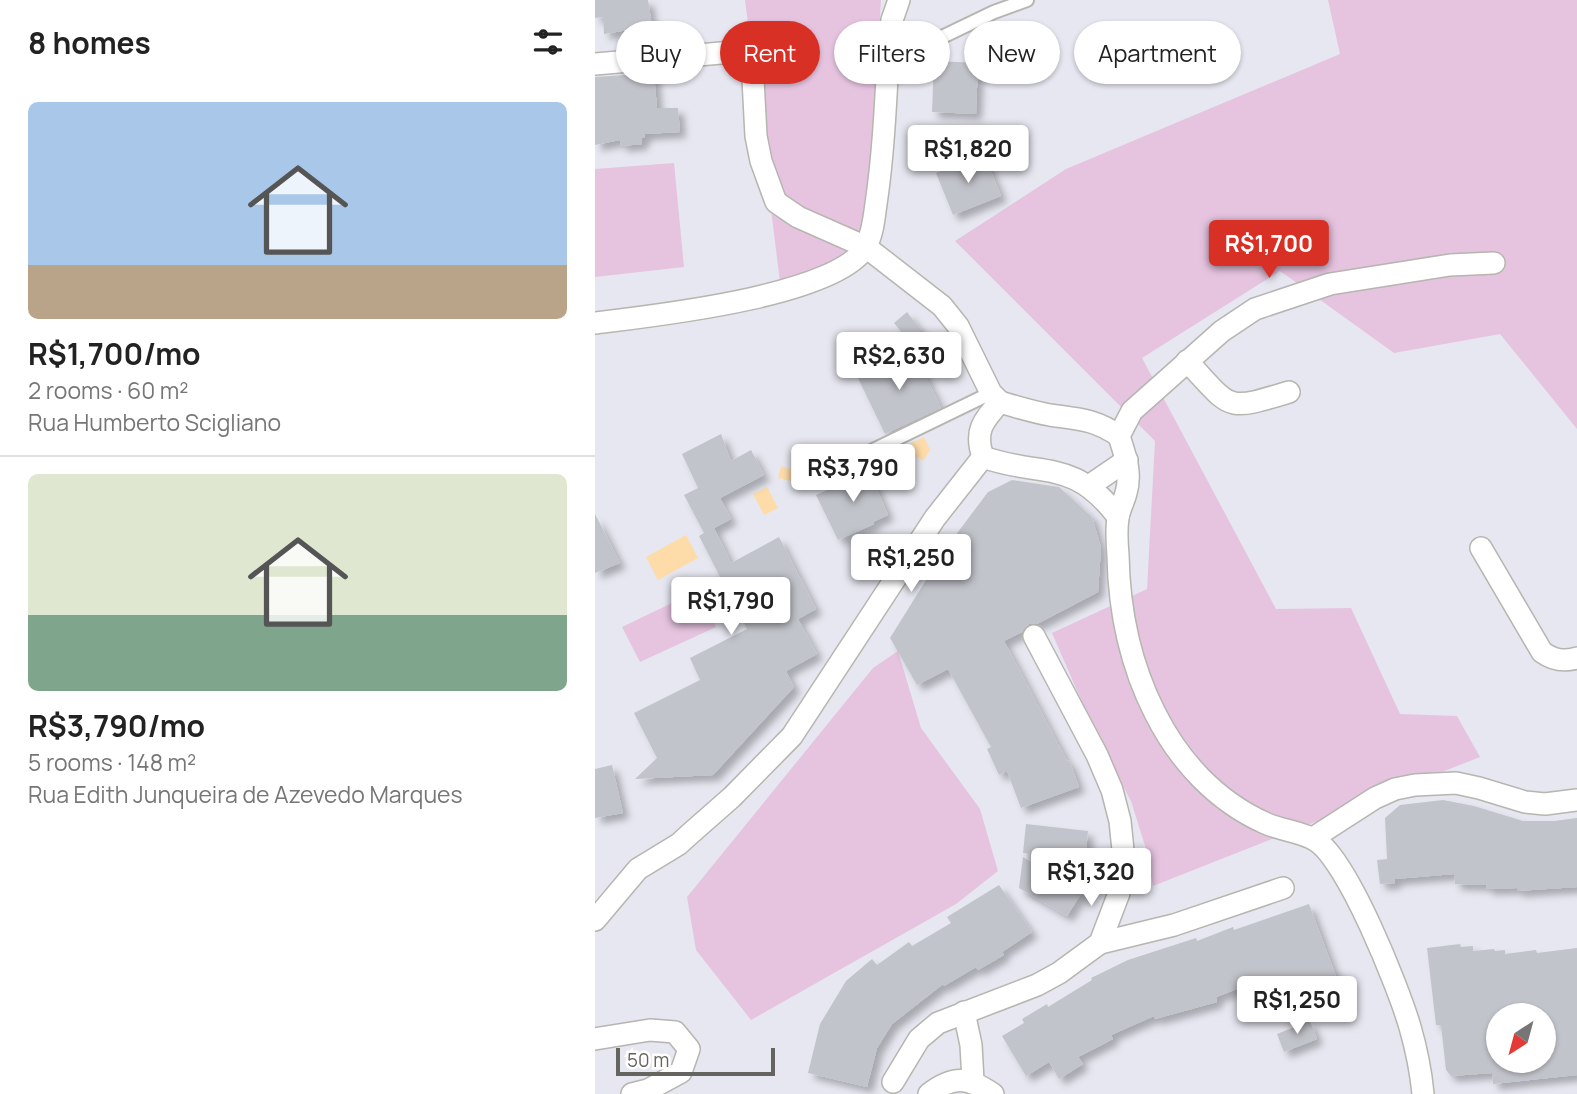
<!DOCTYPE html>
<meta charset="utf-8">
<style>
:root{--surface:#fff;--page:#f2f2f2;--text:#222;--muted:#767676;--line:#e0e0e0;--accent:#d93025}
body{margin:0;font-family:Manrope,sans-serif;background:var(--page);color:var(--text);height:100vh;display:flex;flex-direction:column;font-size:26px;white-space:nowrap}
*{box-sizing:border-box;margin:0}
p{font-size:23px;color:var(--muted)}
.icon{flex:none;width:38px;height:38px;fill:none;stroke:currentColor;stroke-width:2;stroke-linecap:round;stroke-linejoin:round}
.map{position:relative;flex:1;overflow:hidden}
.side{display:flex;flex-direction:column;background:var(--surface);width:595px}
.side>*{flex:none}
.guide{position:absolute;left:21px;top:21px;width:665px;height:63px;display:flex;gap:14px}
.needle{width:46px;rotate:216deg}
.tools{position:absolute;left:891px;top:1003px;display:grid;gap:14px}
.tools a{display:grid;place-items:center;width:70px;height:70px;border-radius:50%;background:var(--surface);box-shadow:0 2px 5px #0004;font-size:35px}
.scale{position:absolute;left:21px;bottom:18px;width:159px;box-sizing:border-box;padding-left:7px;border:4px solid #66645e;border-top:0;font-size:19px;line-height:24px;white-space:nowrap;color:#66645e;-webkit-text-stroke:5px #fff;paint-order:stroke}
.price{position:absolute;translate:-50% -60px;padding:0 16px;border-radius:7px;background:#fff;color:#222;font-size:23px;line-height:46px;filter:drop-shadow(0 2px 4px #0008)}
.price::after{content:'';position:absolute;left:50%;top:42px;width:21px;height:16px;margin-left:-10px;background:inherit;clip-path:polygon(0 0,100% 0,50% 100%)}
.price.current{background:var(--accent);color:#fff}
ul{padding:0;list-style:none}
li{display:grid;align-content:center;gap:14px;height:371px;padding:0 28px}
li+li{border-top:2px solid var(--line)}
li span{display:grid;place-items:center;height:217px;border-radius:10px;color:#555}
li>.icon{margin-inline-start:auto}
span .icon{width:126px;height:126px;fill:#fffc;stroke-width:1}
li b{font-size:30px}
h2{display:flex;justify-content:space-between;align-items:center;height:84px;padding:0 28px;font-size:30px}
.pill{padding:0 24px;border-radius:32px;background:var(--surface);box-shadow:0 2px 5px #0004;font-size:24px;line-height:63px}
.pill.current{background:var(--accent);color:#fff}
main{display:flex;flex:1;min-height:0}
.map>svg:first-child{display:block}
.green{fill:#e6c4e0}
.water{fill:#fddca9}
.building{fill:#c2c4cb;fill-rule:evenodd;filter:url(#shadow)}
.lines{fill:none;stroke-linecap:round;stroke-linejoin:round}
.lane-casing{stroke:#b6b5af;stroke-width:16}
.street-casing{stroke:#b6b5af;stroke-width:24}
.lane{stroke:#fff;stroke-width:12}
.street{stroke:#fff;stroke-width:21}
</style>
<main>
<section class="side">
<h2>8 homes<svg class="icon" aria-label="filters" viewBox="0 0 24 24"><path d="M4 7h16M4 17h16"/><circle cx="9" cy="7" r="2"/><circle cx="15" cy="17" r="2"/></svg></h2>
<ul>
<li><span style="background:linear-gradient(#a9c7e8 75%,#b9a48a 0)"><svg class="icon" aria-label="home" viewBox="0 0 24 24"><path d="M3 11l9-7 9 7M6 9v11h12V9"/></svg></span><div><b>R$1,700/mo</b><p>2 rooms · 60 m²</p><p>Rua Humberto Scigliano</p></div></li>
<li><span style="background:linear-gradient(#dfe7d0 65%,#7fa58c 0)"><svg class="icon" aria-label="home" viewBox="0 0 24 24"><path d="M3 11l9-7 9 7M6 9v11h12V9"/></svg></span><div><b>R$3,790/mo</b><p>5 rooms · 148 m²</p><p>Rua Edith Junqueira de Azevedo Marques</p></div></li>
</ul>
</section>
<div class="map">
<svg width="982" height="1094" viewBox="0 0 982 1094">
<defs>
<filter id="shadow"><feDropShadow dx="6" dy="6" stdDeviation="3.5" flood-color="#0004"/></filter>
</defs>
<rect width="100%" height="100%" fill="#e6e7f0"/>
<g class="green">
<polygon points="150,0 286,0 271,247 186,290"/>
<polygon points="733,0 982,0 982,429 905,334 799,353 685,271 547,358 681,609 756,608 805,714 862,716 885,757 558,886 551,849 536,801 503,739 457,633 552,589 560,441 360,241 471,169 745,54"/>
<polygon points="79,163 89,267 0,277 0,169"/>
<polygon points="104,590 121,627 45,662 27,627"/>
<polygon points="303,651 326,728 385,809 403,871 361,904 156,1020 101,950 92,897 278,668"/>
</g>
<g class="water">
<polygon points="329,437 335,450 328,461 323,457 311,463 304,449"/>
<polygon points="208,462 213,473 195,481 183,478 186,466 194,469"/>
<polygon points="172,487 183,508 169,515 158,494"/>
<polygon points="91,535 103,558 63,580 51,557"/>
</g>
<g class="building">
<polygon points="0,0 53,0 57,26 9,34 8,17 0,18"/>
<polygon points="339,61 383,63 381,114 337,112"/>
<polygon points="59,73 62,108 83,108 85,132 50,134 50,137 47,138 47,144 26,146 25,140 0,145 0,77"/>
<polygon points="389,155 406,196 358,215 341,173"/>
<polygon points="312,312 326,330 313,340 299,323"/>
<polygon points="318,350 346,408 290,434 262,376"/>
<polygon points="126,434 136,461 156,450 169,475 125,498 136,519 119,528 136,563 184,537 221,609 203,619 222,654 191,671 199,687 118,775 40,779 62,758 39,713 105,680 95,658 152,629 104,536 109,533 89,495 103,488 87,454"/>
<polygon points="273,468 293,515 278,522 279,524 243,540 221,495 239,487 237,484 255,476 256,478"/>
<polygon points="417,480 464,487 497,517 506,548 503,592 442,624 434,624 427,632 409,641 472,761 474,760 484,787 426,808 412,771 404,775 392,749 396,747 353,669 322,685 295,638 351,548 393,492"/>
<polygon points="0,514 25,563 0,573"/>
<polygon points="17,765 28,813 0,818 0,769"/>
<polygon points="848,800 879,806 928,821 959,821 982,818 982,887 922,891 922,888 892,889 891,885 860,884 859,874 800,879 800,883 785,884 782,860 792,859 790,818 805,805"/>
<polygon points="431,824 493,831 490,860 428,853"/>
<polygon points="428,857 487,892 472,916 424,888"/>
<polygon points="404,885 437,932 407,952 409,955 383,970 381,967 349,986 348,984 297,1024 282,1048 272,1087 213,1073 225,1024 251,981 277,959 282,965 314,942 317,946 356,923 352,917"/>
<polygon points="714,904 742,979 725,985 722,978 707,985 706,981 673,994 668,979 621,997 622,1002 560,1019 559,1016 516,1035 518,1039 483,1057 488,1064 464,1079 454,1062 431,1076 407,1036 429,1023 427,1019 452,1004 453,1007 497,980 496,978 533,960 601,938 602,941 638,927 639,930"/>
<path d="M865 944 866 947 878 946V951L899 949 900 951 910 950V954L941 950 942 953 982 948V1075L898 1084 897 1073 856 1076 851 1070 846 1025H841L832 948ZM903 1015H948V1060H903Z"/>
<polygon points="715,1021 722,1039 689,1052 682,1034"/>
</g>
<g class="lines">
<g class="lane-casing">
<g id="lane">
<polyline points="293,63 399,12 432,0"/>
<polyline points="268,455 396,393"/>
</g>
</g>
<g class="street-casing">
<g id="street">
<path d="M0 64 149 51 157 60 161 136 166 161 181 202 203 217 271 247 347 306 363 326 396 393 405 402C388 421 379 431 388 457L340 518 197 736 137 797 96 833 84 844 43 869 0 920"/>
<path d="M0 323C56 316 245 296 271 246 278 233 279 218 281 204 289 150 291 94 294 40L297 20 304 0"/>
<path d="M592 361C637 409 629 412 694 392"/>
<path d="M405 402C422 407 438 412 455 415 483 419 500 419 524 436"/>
<path d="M388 457C447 478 478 457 523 517"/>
<polyline points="494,486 532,460"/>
<path d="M886 548 947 652C958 660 968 662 982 658"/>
<polyline points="718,838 780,798 800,789 820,785 861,783 884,788 930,802 950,804 982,800"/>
<polyline points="505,943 579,925 688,888"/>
<polyline points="369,1012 376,1045 378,1081"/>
<polyline points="0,1039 55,1030 80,1032 94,1049 86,1072 53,1090 37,1094"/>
<polyline points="298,1082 324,1039 343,1023 442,985 464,973 505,943 524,893 529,860 525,821 517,790 502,755 439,636"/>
<path d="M334 1094C360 1074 373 1078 398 1094"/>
<path d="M828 1094C826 1072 821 1048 815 1027 804 989 752 858 720 840 707 832 685 830 670 823 621 801 584 761 560 713 535 664 524 610 523 555 522 543 521 530 523 518 524 510 529 501 531 493 537 473 530 455 524 436L537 411 627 331 660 309 735 284 855 265 899 263"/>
</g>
</g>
<use href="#lane" class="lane"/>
<use href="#street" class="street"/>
</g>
</svg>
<div class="tools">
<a><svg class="needle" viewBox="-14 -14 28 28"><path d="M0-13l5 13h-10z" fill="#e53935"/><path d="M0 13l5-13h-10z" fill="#767676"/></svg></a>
</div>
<div class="scale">50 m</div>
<b class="price" style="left:373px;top:185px">R$1,820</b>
<b class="price current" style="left:674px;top:280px">R$1,700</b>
<b class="price" style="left:304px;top:392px">R$2,630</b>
<b class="price" style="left:258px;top:504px">R$3,790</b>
<b class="price" style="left:316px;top:594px">R$1,250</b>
<b class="price" style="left:136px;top:637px">R$1,790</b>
<b class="price" style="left:496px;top:908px">R$1,320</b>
<b class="price" style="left:702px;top:1036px">R$1,250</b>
<div class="guide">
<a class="pill">Buy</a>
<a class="pill current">Rent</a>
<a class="pill">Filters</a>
<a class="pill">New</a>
<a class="pill">Apartment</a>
</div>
</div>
</main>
